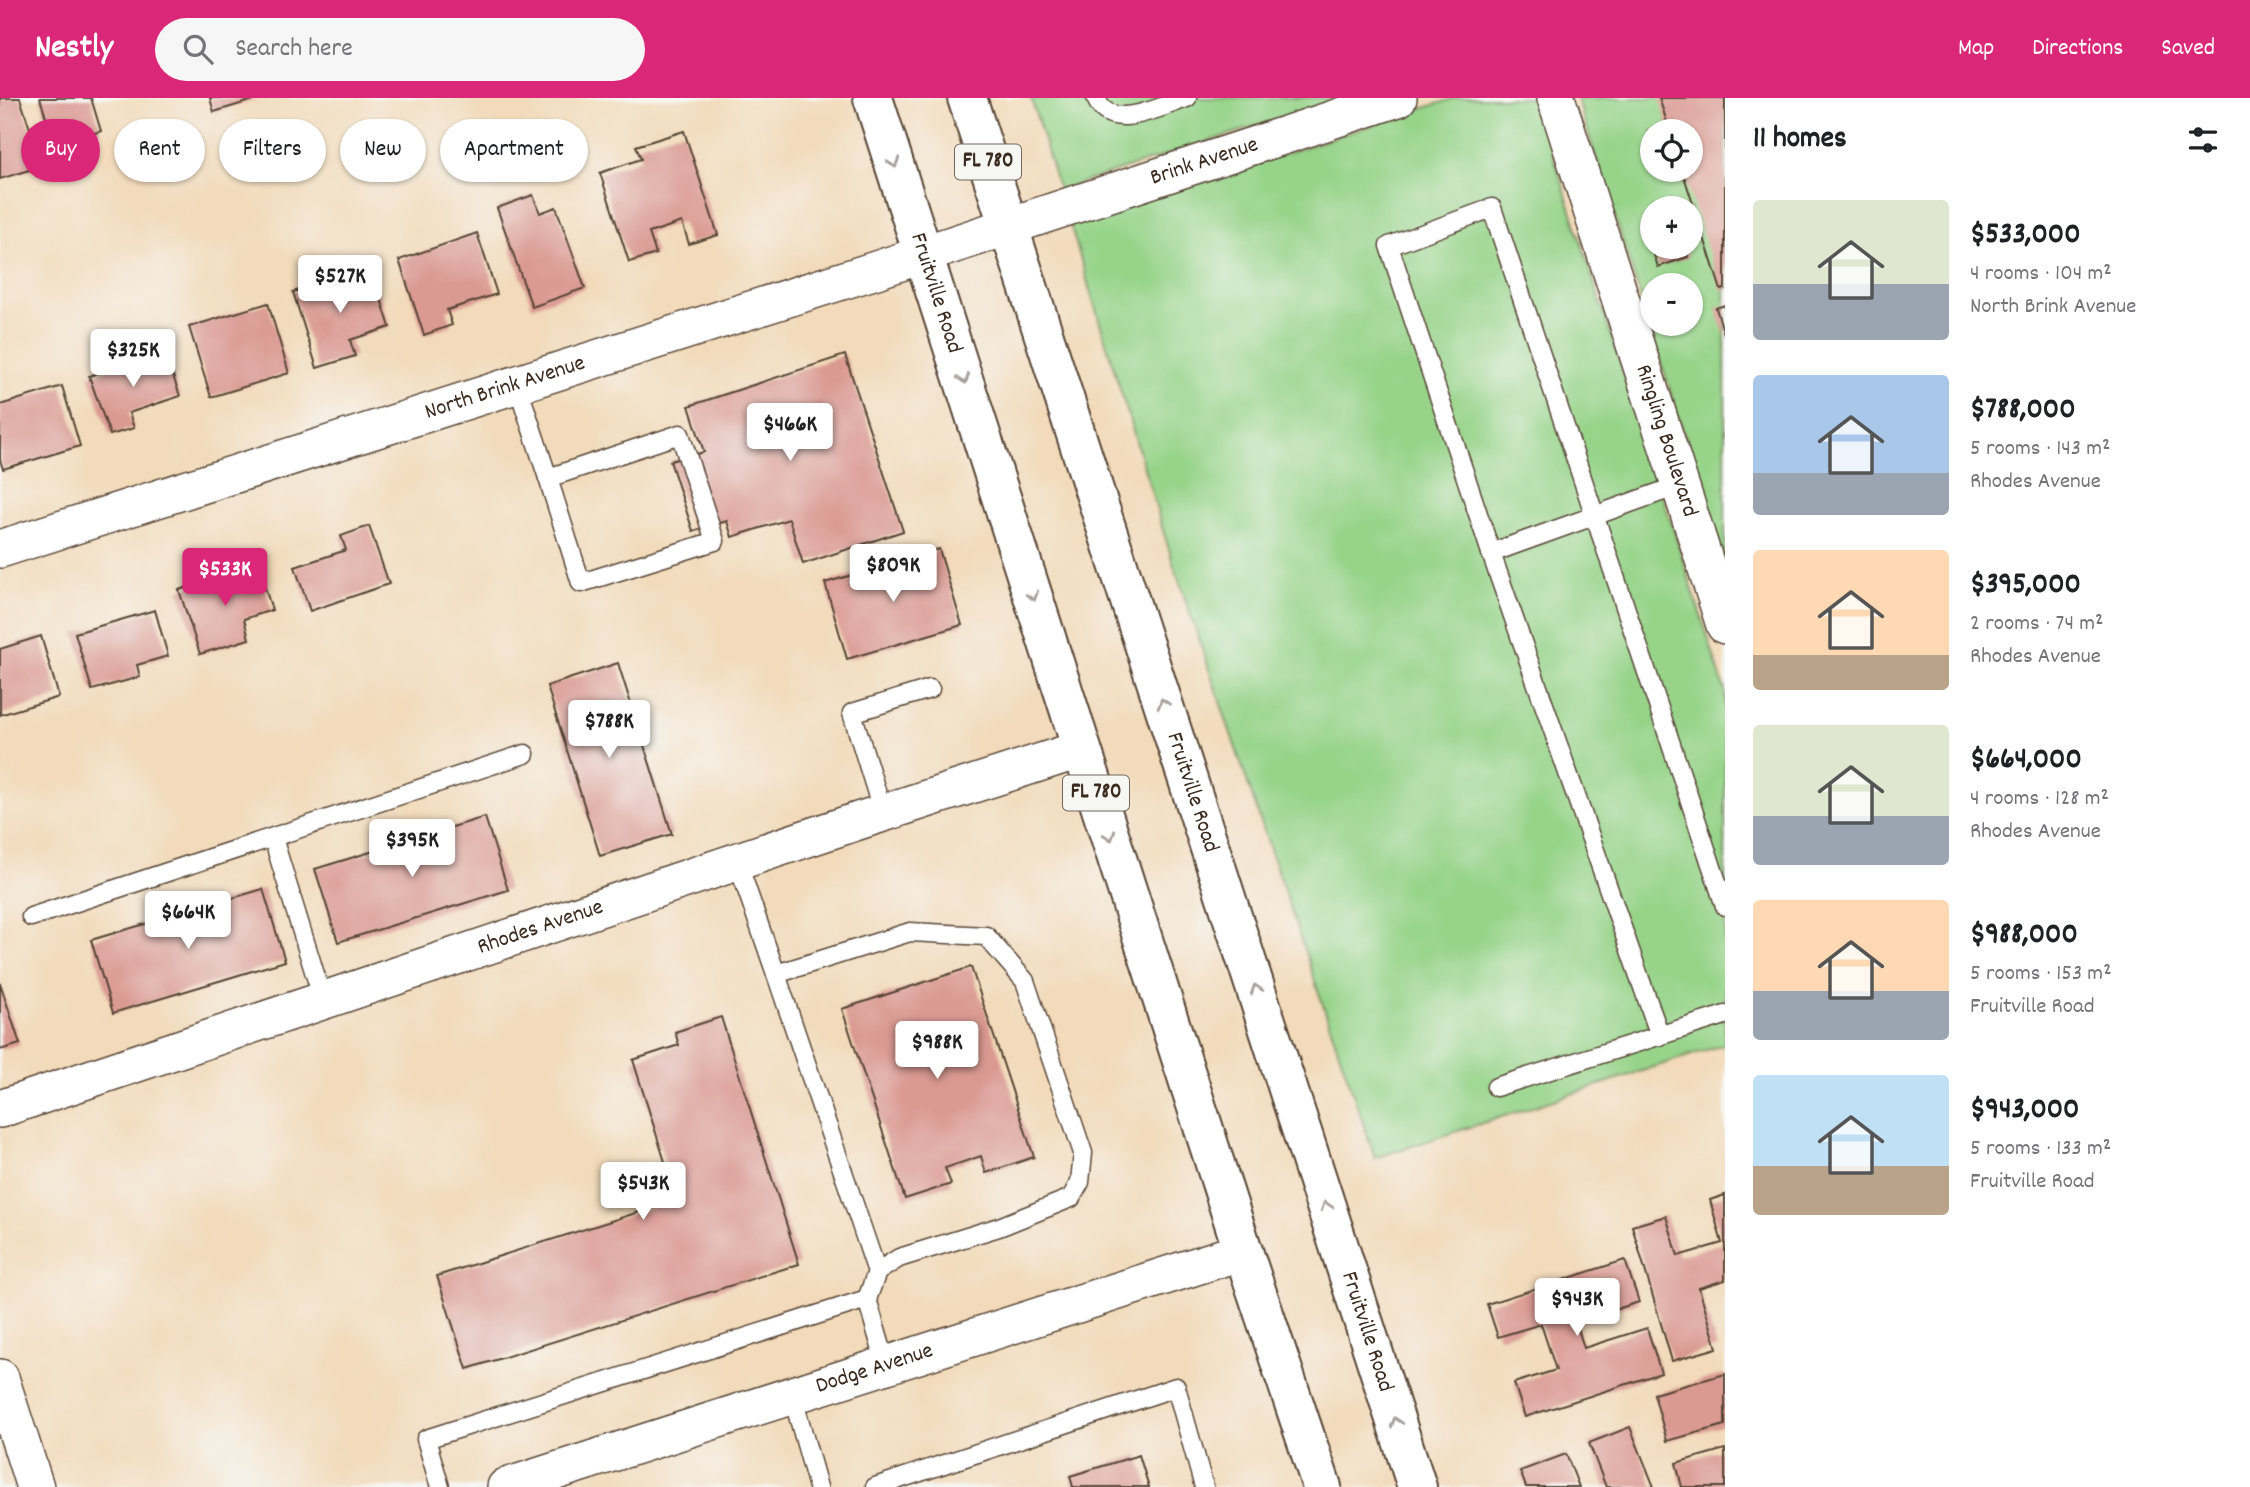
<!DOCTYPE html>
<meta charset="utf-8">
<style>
:root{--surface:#fff;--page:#f6f6f6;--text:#202124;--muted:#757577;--accent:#db2777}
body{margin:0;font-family:Dekko,sans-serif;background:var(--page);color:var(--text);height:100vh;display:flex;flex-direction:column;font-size:26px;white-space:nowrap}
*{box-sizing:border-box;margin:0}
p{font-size:23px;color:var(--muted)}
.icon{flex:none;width:38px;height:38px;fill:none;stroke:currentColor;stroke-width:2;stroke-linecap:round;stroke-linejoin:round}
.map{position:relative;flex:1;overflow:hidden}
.sheet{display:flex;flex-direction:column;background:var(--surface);width:525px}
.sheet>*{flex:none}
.hud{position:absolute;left:21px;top:21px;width:665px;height:63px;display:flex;gap:14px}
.tools{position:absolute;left:1640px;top:21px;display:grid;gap:14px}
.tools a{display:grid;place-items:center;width:63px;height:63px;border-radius:50%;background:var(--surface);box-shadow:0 2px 5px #0004;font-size:35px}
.price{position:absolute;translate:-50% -60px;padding:0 16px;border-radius:7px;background:#fff;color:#222;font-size:23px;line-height:46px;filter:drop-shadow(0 2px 4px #0008)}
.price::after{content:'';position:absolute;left:50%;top:42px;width:21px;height:16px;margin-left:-10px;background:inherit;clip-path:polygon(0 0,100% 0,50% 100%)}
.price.current{background:var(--accent);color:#fff}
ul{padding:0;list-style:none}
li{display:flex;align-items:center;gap:21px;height:175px;padding:0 28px}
li span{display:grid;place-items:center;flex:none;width:196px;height:140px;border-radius:7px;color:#555}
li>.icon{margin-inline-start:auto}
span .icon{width:84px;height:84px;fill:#fffc;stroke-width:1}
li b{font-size:30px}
h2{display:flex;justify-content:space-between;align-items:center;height:84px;padding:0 28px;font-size:30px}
.pill{padding:0 24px;border-radius:32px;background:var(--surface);box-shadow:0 2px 5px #0004;font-size:24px;line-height:63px}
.pill.current{background:var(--accent);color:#fff}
header{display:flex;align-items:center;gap:42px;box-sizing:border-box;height:98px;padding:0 35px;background:var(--accent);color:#fff}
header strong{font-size:33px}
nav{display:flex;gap:38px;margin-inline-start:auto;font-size:24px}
.search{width:490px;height:63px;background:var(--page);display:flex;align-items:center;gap:18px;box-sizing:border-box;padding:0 24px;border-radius:38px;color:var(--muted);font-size:26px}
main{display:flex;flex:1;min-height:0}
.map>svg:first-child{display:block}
.green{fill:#97d48a;stroke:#697f54;stroke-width:2;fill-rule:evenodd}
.building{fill:#da9a92}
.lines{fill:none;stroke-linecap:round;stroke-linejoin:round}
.service-casing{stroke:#564435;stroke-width:21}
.minor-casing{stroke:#564435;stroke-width:40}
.primary-casing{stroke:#564435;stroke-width:42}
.service{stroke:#fff;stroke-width:18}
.minor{stroke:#fff;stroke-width:37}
.primary{stroke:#fff;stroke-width:38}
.oneway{stroke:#a79f9a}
.labels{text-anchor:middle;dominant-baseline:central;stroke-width:7;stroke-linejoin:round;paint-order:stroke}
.shield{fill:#f6f6f2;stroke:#73675e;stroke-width:2}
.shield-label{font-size:21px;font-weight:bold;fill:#3b2a1e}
.street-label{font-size:23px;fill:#3b2a1e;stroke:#f6f6f2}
</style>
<header>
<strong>Nestly</strong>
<div class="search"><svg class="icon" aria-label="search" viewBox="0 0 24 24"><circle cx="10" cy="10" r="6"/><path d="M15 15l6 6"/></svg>Search here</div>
<nav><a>Map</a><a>Directions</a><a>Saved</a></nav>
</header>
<main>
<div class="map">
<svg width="1725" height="1389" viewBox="0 0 1725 1389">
<rect width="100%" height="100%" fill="#f6f6f2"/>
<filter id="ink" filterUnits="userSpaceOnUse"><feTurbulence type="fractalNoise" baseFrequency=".0143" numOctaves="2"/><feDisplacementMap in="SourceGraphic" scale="14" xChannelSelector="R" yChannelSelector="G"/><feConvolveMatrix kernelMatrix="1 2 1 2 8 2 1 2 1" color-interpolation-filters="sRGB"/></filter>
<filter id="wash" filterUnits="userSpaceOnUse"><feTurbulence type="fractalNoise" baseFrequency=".00686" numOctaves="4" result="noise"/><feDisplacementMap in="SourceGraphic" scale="28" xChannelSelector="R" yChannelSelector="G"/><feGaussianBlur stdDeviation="1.57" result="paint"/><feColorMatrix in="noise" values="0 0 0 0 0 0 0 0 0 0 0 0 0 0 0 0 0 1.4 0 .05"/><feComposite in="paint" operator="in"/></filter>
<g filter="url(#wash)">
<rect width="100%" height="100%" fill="#f2daba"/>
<g class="green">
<polygon points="1031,0 1342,0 1059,92"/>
<polygon points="1455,0 1535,0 1725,593 1725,946 1375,1060 1173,465 1070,126"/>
<path d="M1577 0H1725V464ZM1652 33H1690V72H1652ZM1652 110H1690V149H1652ZM1652 187H1690V226H1652Z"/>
</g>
<g id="blocks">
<g class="building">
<polygon points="0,0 20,0 42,68 0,81"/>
<polygon points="40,0 91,0 101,33 75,41 71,31 51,36"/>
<polygon points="210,0 257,0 257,1 214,14"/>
<polygon points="1659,0 1725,0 1725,191 1721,192 1682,72 1690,72 1690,33 1670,33"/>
<polygon points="684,33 718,137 689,146 682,124 649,135 656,156 629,164 600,75 641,61 636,48"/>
<polygon points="533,97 540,115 556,109 585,190 532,209 497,110"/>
<polygon points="1652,117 1652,149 1685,149 1688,159 1658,169 1642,120"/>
<polygon points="477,135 497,196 447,212 452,227 424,237 399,162"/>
<polygon points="371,170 390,229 350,242 355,258 317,270 293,194"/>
<polygon points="268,205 289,275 211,299 189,229"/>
<polygon points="1725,207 1725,236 1724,236 1716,210"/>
<polygon points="164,252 180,298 129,315 134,330 110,337 89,278"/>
<polygon points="845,257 903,433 803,466 789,421 732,439 727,423 693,433 670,363 704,354 689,308"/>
<polygon points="62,288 80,348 3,371 0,362 0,307"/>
<polygon points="369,428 389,486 310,513 295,469 346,452 341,438"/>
<polygon points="939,451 962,527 847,561 825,485"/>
<polygon points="258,467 272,512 244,521 249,541 200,556 179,492"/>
<polygon points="155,512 168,558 137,567 140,579 92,592 75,535"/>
<polygon points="41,538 59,599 0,617 0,551"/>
<polygon points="618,565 672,736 600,758 547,588"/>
<polygon points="485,719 508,792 338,844 315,771"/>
<polygon points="263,791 285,863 113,915 91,842"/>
<polygon points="971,869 1034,1059 986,1075 981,1058 945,1070 951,1086 905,1101 842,911"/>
<polygon points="0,885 20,946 0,952"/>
<polygon points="721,919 799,1166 467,1271 437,1178 677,1102 633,962 679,947 675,934"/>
<polygon points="1725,1097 1725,1182 1699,1190 1717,1250 1672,1263 1632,1128 1666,1118 1678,1158 1722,1145 1710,1102"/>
<polygon points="1625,1162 1639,1204 1576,1224 1584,1250 1647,1230 1661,1275 1525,1319 1514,1285 1556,1272 1541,1226 1498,1239 1487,1206"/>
<polygon points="1725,1276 1725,1327 1667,1343 1654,1296"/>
<polygon points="1630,1329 1654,1389 1606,1389 1589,1345"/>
<polygon points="1725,1351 1725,1389 1682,1389 1676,1365"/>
<polygon points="1566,1356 1579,1389 1526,1389 1520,1373"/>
<polygon points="1139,1357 1149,1389 1073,1389 1070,1378"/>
</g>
</g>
</g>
<g filter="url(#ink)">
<use href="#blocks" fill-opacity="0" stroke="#564435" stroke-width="2"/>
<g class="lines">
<g class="service-casing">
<g id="service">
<path d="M1096 0C1109 36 1161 8 1187 0"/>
<polyline points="517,286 548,380"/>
<polygon points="680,336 715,443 581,485 548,380"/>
<polyline points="1680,387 1491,455 1389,148 1492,110 1725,808"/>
<polyline points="1491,455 1660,938"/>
<polyline points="883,715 852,615 930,591"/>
<polyline points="273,740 323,902"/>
<polyline points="737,763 776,876"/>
<polyline points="31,819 525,656"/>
<polyline points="1496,989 1725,917"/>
<polyline points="867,1201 877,1174 899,1160 999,1129 1071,1100 1080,1084 1083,1055 1025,883 986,838 910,834 776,876 877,1174"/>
<polyline points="792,1296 818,1389"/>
<polyline points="440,1389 426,1341 867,1201 886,1266"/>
<polyline points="875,1389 1176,1289 1204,1389"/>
</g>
</g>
<g class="minor-casing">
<g id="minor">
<path id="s1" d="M1556 0 1725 527"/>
<path id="s2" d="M0 451 876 172 1398 0"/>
<path id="s3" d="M0 1011 858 723 1082 651"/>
<polyline points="0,1280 35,1389"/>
<path id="s4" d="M506 1389 1243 1153"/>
</g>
</g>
<g class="primary-casing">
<g id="primary">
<path id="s5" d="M873 0 1243 1153 1322 1389"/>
<path id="s6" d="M967 0 1417 1389"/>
</g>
</g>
<use href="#service" class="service"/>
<use href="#minor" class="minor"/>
<use href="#primary" class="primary"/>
</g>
<defs><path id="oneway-chevron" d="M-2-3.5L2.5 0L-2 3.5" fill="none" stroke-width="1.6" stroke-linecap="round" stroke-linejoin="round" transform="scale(1.75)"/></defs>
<g class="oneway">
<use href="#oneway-chevron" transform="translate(894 65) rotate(72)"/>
<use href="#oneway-chevron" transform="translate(964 281) rotate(72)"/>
<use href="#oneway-chevron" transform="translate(1033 498) rotate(72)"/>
<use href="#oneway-chevron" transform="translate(1163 605) rotate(-108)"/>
<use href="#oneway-chevron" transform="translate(1110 738) rotate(72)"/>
<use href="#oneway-chevron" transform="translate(1256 891) rotate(-108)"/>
<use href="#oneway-chevron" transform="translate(1326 1108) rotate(-108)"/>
<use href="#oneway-chevron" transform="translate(1396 1324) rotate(-108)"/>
</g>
</g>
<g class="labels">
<g class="shield">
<rect x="955" y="46.5" width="66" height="35" rx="5"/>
<rect x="1063" y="677.5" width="66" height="35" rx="5"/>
</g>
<g class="shield-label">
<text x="988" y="64">FL 780</text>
<text x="1096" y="695">FL 780</text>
</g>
<g class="street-label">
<text stroke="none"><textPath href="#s2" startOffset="1265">Brink Avenue</textPath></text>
<text stroke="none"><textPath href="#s5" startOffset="205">Fruitville Road</textPath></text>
<text stroke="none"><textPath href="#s2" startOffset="530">North Brink Avenue</textPath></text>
<text stroke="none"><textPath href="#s1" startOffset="360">Ringling Boulevard</textPath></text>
<text stroke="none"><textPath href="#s6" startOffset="730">Fruitville Road</textPath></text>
<text stroke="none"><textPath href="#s3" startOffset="570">Rhodes Avenue</textPath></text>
<text stroke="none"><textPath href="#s6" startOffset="1297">Fruitville Road</textPath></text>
<text stroke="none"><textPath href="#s4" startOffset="387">Dodge Avenue</textPath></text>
</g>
</g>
</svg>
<div class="tools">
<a><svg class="icon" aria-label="locate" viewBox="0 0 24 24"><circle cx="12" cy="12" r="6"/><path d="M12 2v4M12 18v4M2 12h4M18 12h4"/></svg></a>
<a>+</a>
<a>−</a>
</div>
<b class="price" style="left:340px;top:217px">$527K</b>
<b class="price" style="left:133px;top:291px">$325K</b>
<b class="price" style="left:790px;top:365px">$466K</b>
<b class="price" style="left:893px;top:506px">$809K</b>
<b class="price current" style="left:225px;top:510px">$533K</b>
<b class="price" style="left:609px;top:662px">$788K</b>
<b class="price" style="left:412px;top:781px">$395K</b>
<b class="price" style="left:188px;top:853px">$664K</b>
<b class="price" style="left:937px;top:983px">$988K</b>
<b class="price" style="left:643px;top:1124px">$543K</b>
<b class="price" style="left:1577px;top:1240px">$943K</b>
<div class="hud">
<a class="pill current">Buy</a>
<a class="pill">Rent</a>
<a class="pill">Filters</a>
<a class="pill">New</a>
<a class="pill">Apartment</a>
</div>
</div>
<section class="sheet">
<h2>11 homes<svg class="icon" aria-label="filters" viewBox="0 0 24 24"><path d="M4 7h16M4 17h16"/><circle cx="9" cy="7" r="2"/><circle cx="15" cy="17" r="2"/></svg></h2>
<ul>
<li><span style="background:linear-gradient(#dfe7d0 60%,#9aa5b1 0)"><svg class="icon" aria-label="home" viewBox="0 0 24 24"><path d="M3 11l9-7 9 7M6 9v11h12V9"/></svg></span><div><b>$533,000</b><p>4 rooms · 104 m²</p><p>North Brink Avenue</p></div></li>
<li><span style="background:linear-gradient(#a9c7e8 70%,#9aa5b1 0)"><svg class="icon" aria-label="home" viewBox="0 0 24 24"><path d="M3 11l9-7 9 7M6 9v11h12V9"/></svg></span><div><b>$788,000</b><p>5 rooms · 143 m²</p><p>Rhodes Avenue</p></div></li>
<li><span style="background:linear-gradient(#ffd9b3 75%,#b9a48a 0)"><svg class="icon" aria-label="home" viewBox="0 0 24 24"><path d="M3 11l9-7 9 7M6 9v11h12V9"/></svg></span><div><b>$395,000</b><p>2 rooms · 74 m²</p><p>Rhodes Avenue</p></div></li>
<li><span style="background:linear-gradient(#dfe7d0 65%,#9aa5b1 0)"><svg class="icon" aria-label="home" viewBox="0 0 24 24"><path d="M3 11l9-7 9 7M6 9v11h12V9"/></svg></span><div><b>$664,000</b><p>4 rooms · 128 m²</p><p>Rhodes Avenue</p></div></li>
<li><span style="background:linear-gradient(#ffd9b3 65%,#9aa5b1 0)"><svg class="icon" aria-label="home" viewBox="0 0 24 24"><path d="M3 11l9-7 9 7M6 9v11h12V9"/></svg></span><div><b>$988,000</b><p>5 rooms · 153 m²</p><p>Fruitville Road</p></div></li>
<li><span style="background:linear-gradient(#bfe0f5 65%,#b9a48a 0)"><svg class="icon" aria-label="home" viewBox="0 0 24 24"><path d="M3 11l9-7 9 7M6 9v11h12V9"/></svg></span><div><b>$943,000</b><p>5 rooms · 133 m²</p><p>Fruitville Road</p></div></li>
</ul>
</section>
</main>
